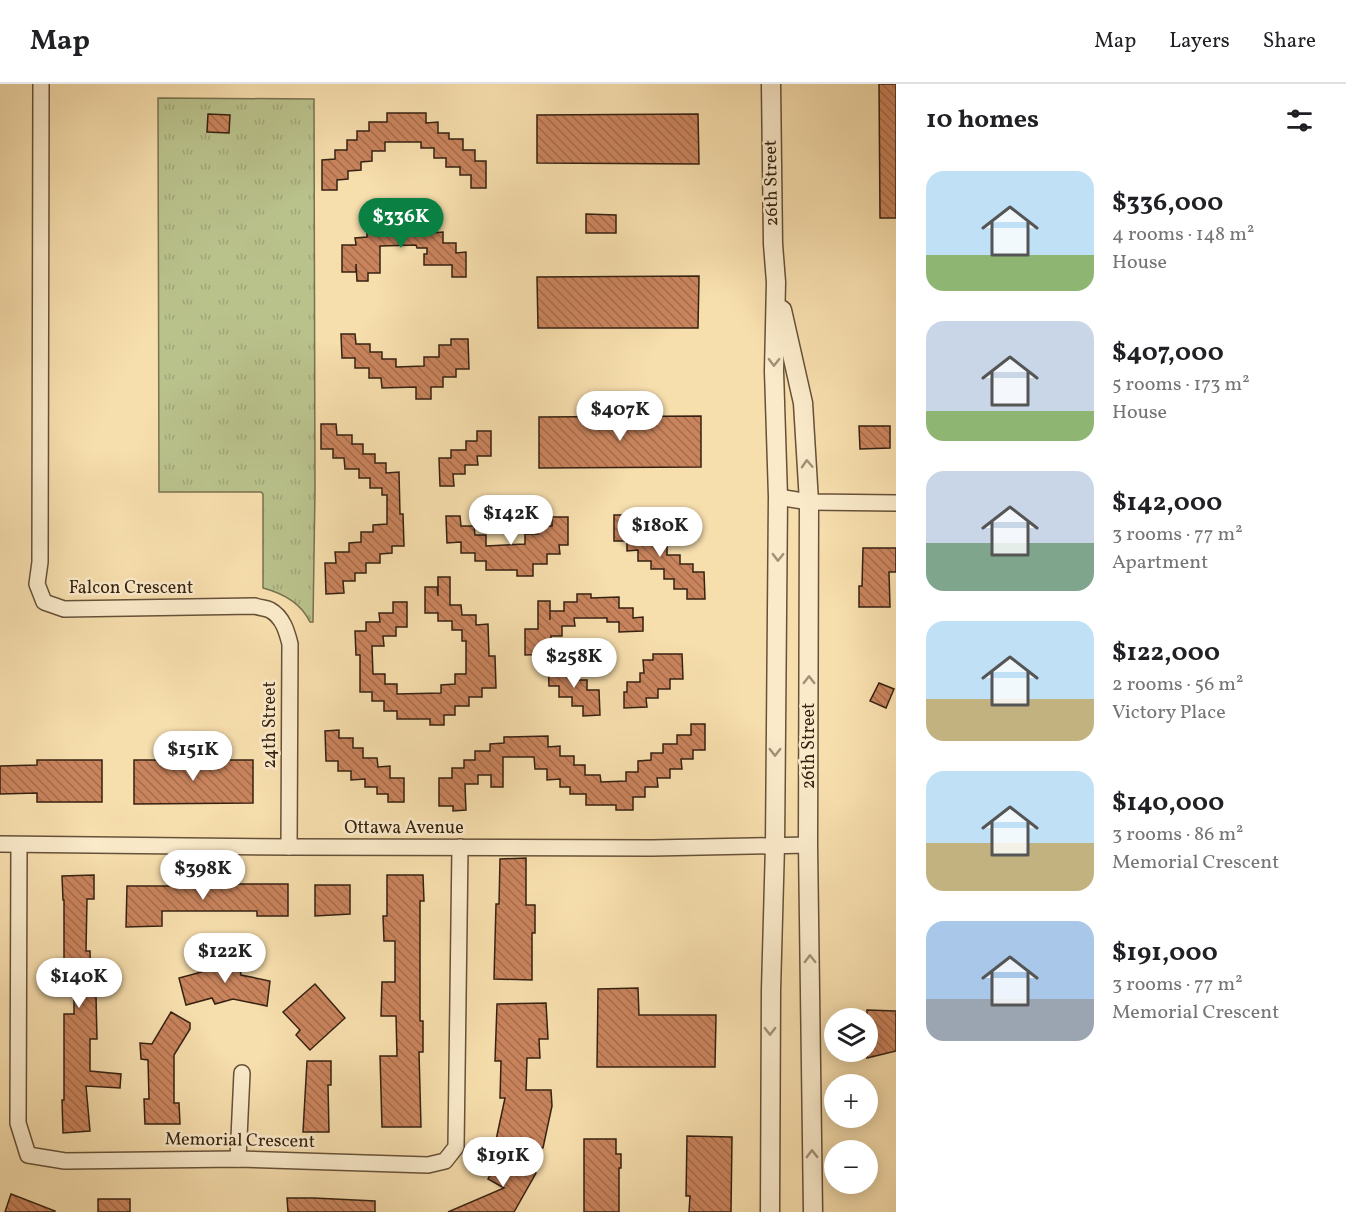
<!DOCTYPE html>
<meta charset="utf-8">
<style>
:root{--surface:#fff;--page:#f2f2f2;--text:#202124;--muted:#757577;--line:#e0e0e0;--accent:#0b8043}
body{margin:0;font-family:Vollkorn,serif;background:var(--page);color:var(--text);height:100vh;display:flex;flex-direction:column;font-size:22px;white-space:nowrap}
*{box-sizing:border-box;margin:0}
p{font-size:20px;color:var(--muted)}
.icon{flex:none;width:33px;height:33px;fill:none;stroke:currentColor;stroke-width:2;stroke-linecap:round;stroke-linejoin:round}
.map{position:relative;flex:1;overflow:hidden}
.panel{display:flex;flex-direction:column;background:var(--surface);width:450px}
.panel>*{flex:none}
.controls{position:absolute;left:824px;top:924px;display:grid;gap:12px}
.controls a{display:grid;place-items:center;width:54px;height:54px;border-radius:50%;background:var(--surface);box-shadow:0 3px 15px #0003;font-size:30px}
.price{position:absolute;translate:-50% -51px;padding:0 14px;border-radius:21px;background:#fff;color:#222;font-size:20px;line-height:39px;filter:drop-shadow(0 2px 3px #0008)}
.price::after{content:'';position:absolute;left:50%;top:36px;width:18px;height:14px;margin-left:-9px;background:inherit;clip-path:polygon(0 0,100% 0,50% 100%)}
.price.selected{background:var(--accent);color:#fff}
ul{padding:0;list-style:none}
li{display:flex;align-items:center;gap:18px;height:150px;padding:0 30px}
li span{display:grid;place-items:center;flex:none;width:168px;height:120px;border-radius:18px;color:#555}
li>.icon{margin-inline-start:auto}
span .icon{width:72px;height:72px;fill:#fffc;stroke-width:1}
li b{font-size:26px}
h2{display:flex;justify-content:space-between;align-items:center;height:72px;padding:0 30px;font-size:26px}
header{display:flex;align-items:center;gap:36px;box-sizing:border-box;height:84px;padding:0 30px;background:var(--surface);border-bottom:2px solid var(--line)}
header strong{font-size:28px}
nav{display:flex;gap:33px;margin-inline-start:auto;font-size:21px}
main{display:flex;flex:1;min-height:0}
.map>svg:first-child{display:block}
.park{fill:url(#park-tufts);stroke:#78724f;stroke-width:1.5}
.building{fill:url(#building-back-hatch);stroke:#362212;stroke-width:1.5}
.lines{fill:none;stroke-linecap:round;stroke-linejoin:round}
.minor-casing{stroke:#665139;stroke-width:18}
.tertiary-casing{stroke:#665139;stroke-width:21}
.minor{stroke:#faeaca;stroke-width:15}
.tertiary{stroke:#faeaca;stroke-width:18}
.oneway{stroke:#a29077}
.labels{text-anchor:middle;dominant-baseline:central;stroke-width:5;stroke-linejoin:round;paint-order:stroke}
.street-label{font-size:18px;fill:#362212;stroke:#faeaca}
</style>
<header>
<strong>Map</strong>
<nav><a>Map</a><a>Layers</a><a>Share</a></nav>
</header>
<main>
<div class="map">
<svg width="896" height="1128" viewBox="0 0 896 1128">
<defs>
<pattern id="park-tufts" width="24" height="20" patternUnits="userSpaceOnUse" patternTransform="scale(1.5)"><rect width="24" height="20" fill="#bac28c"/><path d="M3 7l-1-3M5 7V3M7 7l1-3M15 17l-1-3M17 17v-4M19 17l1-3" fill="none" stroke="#a0a678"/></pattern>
<pattern id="building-back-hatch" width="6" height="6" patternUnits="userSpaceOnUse" patternTransform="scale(1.5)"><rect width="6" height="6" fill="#ca845d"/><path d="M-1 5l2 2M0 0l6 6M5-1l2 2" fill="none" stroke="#a56c4b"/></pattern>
</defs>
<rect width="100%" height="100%" fill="#f7dead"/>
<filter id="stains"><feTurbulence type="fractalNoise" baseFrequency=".00333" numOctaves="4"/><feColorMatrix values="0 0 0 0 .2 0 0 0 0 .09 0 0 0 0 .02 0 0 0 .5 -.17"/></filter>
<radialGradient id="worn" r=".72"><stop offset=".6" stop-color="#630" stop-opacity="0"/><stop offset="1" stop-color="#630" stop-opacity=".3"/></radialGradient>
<path class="park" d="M158 14 314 15 315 406 313 538H310C301 519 282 509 263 504V410L261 408H159Z"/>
<g class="building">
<polygon points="879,0 896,0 896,134 880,134"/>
<polygon points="387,29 426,29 426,39 438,38 438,49 449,49 449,55 463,55 463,66 475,66 475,77 486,77 486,104 471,104 471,91 460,91 460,83 446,83 446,74 434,74 434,64 421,64 421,58 385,58 385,67 372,67 372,77 361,78 361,86 348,87 348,95 337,96 337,106 322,106 322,76 335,75 335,66 347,66 347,56 357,56 357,47 369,47 369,38 387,38"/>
<polygon points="208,30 230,31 229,49 207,48"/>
<polygon points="698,30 699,80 537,79 537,31"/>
<polygon points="586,130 616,131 616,149 586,149"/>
<polygon points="381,139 431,139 431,149 443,148 443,159 456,159 456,169 466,168 466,193 452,193 452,181 424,181 424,170 427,170 427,164 417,164 416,161 380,162 380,189 368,189 368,197 357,197 356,180 356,188 342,188 342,161 356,161 355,154 367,153 367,146 381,146"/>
<polygon points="699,192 698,244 538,244 537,193"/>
<polygon points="341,250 355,250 356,260 370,260 370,268 382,268 382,275 396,275 396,283 424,282 424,273 439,273 439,261 451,261 451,255 468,255 469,285 456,285 456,293 443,293 443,303 431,303 431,315 416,315 416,303 382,304 381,294 369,294 369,284 355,284 355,274 342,274"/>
<polygon points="701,332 701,383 539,384 539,333"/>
<polygon points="321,340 336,340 337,351 352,351 352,360 363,360 363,370 375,370 375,379 386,379 386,389 399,388 400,430 403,430 404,462 392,462 392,469 380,470 380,479 366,479 366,489 355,489 355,497 343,497 344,509 326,510 325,479 336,479 335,468 349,468 349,459 361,458 361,448 373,448 373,441 387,440 387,411 382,411 382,404 370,404 370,394 359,394 359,385 345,385 344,374 333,374 333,365 321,365"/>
<polygon points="859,342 890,342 890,364 860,365"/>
<polygon points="477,347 491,347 491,372 477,372 478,381 465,381 465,390 453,390 454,402 440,402 439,374 451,374 451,366 466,366 466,357 477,357"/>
<polygon points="614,431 630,431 630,442 643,442 643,451 656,451 656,461 667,461 667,471 680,471 680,480 693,480 693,488 704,488 705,515 687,515 687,505 674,505 674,495 664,495 664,485 651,485 651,477 638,477 638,466 627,467 627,457 614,457"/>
<polygon points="446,432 460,432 461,442 474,442 475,451 486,451 486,462 525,460 525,450 538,450 538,442 552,442 552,433 568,433 568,461 559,461 560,470 547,470 547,480 533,480 533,492 517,492 517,486 486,486 486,477 475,477 475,469 461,469 461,458 447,459"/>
<polygon points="863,464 896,464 896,488 889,488 890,523 859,523 859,502 862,502"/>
<polygon points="438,493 450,493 450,521 461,521 462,531 476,531 476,541 488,540 489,572 495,572 496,604 482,604 482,613 469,613 469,622 455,622 455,631 444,631 444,641 430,641 430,635 397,635 397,627 384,627 384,617 372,617 372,608 360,608 360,571 356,571 355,547 366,547 366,538 380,538 379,529 393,529 393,518 407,518 407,543 396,543 396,552 383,552 384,562 372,562 373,590 385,590 385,600 397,600 397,610 441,609 441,601 455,600 455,590 466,590 466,557 462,557 462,546 452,546 452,537 438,537 438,529 425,529 425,503 437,503 438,512"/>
<polygon points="577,510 591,510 591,514 619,513 619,524 633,524 633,534 643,533 643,547 619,548 619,538 607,538 607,534 574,534 575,542 562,542 562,552 551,552 551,570 525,571 525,545 538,545 538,517 550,517 550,536 550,527 564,527 564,518 577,518"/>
<polygon points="653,570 682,570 683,595 670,595 670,605 658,605 658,614 646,614 647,623 624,624 624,608 627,608 627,598 640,598 640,589 644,589 643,576 653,576"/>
<polygon points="548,578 564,578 564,588 575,587 575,596 587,596 587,606 599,606 600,631 583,632 583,622 572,622 572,613 559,613 559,602 549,602"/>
<polygon points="879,599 894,605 886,624 870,617"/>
<polygon points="691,640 705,640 705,666 693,666 693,675 681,675 682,685 670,685 670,694 657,694 658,703 645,703 645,713 633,713 633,726 616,726 616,721 586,721 586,710 570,710 570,703 560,703 560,695 547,696 547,685 535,685 534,673 503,673 503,703 491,703 491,691 478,691 478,700 465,700 466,726 453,727 453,722 439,722 439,694 452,694 452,684 464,684 464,676 475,676 475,667 490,667 490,660 504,659 504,653 548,652 548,663 560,662 560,672 574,672 574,681 585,681 585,691 600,691 601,698 626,697 626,688 638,688 638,677 651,676 651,669 663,669 663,660 677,660 677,651 691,651"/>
<polygon points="339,646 339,654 353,654 353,664 363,664 363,674 377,674 378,683 390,682 390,694 404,694 404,718 388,718 388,710 377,710 377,703 365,703 365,695 351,696 351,687 338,687 338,677 326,677 325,647"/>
<polygon points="37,676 102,676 102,718 37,718 37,709 0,710 0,682 37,681"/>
<polygon points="134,676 253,676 253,719 134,720"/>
<polygon points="526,774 526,821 535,821 535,849 532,849 532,896 494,895 496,820 499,820 500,775"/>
<polygon points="94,791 94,815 87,815 86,867 90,867 91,912 96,912 97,955 90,955 90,987 121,990 120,1004 86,1002 90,1047 63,1049 62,1016 64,1016 64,930 74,930 74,903 64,903 64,816 63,816 62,792"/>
<polygon points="387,791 423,791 424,817 420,817 420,937 423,937 423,968 419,968 421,1043 382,1043 380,972 397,972 396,932 381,932 382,898 395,898 395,857 384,857 383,832 387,832"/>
<polygon points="171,800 288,800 288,832 257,832 257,827 162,827 162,842 126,843 127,802 171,802"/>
<polygon points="315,801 350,801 350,830 315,832"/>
<polygon points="237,865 241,891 270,897 267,922 233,915 215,920 212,914 186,921 179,894 224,882 222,869"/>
<polygon points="315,900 345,934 310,966 296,951 300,946 283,928"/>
<polygon points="638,904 639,931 716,931 715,983 597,983 598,905"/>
<polygon points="546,919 548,955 539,955 540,974 527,974 526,1006 551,1006 552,1022 543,1064 496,1056 505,1014 500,1014 501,977 495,977 497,920"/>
<polygon points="867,926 896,927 896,967 867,974"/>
<polygon points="171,928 190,939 190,945 174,971 174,1019 179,1019 180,1040 145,1040 144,1015 149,1015 148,976 141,975 140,959 152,960"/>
<polygon points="307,977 331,977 331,1001 328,1001 329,1048 303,1048"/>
<polygon points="687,1052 732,1053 731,1128 689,1128 690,1112 686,1112"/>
<polygon points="584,1055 616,1055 616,1070 621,1070 621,1084 619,1084 619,1128 584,1128"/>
<polygon points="496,1069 536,1089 514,1128 448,1128 504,1104 488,1095 494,1084 489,1081"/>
<polygon points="11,1110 55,1127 54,1128 5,1128"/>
<polygon points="287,1114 314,1114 375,1117 375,1128 288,1128"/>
<rect x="98" y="1115" width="32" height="13"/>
</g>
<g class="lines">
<g class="minor-casing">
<g id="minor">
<path d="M41 0 40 478 37 500 44 518 64 525 255 522C260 524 266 524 270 526 283 533 287 548 290 560L289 763"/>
<polyline points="778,413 809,418 896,419"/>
<polyline points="0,760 289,763 652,764 808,761"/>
<polyline points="19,761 18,1039 28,1071 65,1077 238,1075 428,1081 445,1077 456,1063 460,763"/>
<polyline points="238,1075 242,989"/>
</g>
</g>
<g class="tertiary-casing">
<g id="tertiary">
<polyline points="782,226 803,319 809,418 808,761 813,1128"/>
<polyline points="770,1128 771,906 775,761 778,413 774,287 776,198 773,160 771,0"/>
</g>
</g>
<use href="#minor" class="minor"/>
<use href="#tertiary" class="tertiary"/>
</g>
<defs><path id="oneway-chevron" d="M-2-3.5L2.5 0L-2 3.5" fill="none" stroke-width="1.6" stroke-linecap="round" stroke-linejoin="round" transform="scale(1.5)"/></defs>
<g class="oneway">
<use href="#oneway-chevron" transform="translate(774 278) rotate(91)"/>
<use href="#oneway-chevron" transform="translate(807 380) rotate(-93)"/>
<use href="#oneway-chevron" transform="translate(778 473) rotate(91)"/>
<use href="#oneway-chevron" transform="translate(809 596) rotate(-90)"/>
<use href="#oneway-chevron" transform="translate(775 668) rotate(90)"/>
<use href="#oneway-chevron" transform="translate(810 875) rotate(-91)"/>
<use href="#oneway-chevron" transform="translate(770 947) rotate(90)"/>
<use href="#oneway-chevron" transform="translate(812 1070) rotate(-91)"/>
</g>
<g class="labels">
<g class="street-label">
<text transform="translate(772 99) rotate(-91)">26th Street</text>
<text x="131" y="504">Falcon Crescent</text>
<text transform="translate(270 641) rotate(-90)">24th Street</text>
<text transform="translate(809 662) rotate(-90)">26th Street</text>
<text x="404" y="744">Ottawa Avenue</text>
<text transform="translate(240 1057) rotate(1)">Memorial Crescent</text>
</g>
</g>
<rect width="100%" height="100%" filter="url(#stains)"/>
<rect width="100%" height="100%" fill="url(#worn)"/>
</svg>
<div class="controls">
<a><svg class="icon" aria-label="layers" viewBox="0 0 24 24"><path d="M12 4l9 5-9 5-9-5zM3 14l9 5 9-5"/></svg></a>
<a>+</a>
<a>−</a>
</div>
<b class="price selected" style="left:401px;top:165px">$336K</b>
<b class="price" style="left:620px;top:358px">$407K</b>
<b class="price" style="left:511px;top:462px">$142K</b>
<b class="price" style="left:660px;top:474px">$180K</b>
<b class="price" style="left:574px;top:605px">$258K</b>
<b class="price" style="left:193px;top:698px">$151K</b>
<b class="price" style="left:203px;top:817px">$398K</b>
<b class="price" style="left:225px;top:900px">$122K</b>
<b class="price" style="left:79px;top:925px">$140K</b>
<b class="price" style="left:503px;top:1104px">$191K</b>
</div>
<section class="panel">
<h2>10 homes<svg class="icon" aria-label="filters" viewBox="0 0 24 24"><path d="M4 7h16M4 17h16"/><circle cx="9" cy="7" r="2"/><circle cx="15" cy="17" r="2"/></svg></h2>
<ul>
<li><span style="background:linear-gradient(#bfe0f5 70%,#8fb573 0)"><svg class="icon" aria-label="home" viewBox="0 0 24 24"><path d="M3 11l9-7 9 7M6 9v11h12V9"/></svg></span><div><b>$336,000</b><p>4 rooms · 148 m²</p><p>House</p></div></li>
<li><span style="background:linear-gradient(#c9d6e8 75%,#8fb573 0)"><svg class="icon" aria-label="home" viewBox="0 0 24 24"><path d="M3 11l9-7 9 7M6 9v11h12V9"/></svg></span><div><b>$407,000</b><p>5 rooms · 173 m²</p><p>House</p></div></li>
<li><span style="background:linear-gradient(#c9d6e8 60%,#7fa58c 0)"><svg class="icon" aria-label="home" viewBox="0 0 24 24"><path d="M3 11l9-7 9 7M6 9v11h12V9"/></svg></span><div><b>$142,000</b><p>3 rooms · 77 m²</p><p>Apartment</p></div></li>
<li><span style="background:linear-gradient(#bfe0f5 65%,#c2b280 0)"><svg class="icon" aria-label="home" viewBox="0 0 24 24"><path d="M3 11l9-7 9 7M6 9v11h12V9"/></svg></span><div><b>$122,000</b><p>2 rooms · 56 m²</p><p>Victory Place</p></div></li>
<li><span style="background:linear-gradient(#bfe0f5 60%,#c2b280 0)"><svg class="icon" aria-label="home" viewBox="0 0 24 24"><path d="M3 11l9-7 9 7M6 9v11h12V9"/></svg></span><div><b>$140,000</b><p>3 rooms · 86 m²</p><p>Memorial Crescent</p></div></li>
<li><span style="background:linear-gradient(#a9c7e8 65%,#9aa5b1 0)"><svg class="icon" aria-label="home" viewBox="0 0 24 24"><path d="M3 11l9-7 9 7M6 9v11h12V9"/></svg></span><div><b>$191,000</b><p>3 rooms · 77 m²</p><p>Memorial Crescent</p></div></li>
</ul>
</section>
</main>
